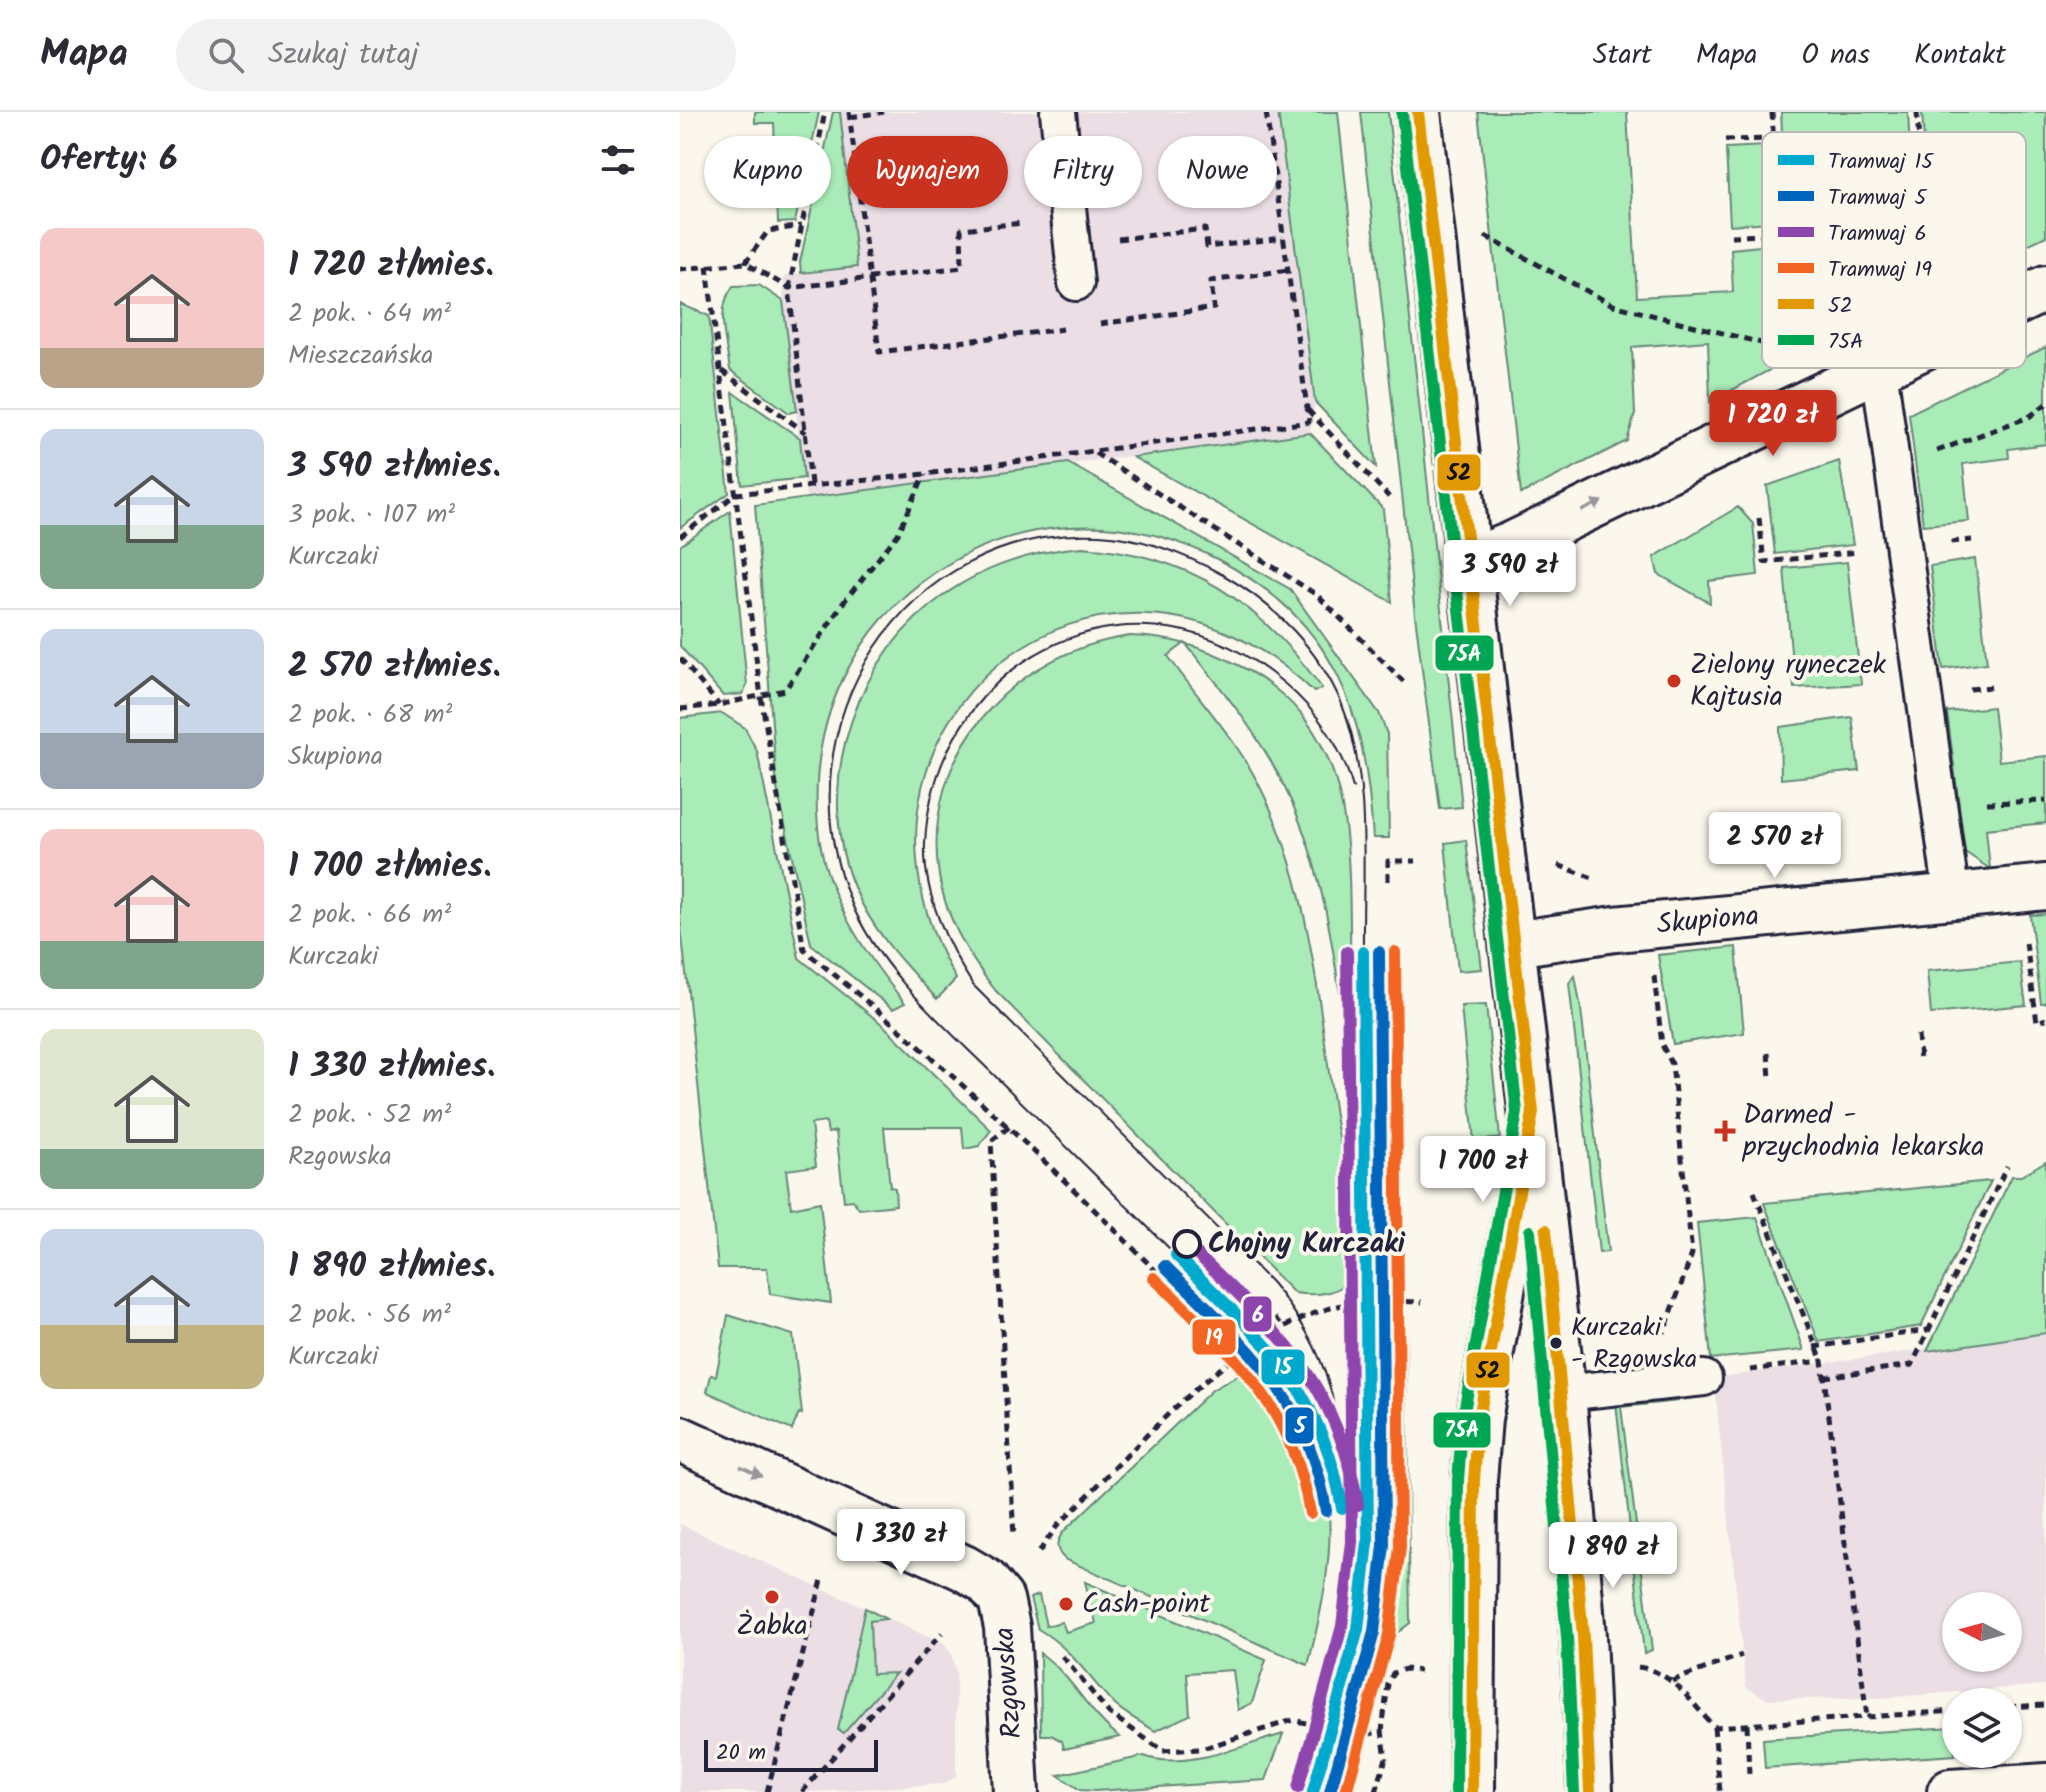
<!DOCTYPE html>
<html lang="pl">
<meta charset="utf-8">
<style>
:root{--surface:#fff;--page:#f2f2f3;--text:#2b2b33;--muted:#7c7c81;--line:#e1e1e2;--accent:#c8321e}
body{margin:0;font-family:Kalam,sans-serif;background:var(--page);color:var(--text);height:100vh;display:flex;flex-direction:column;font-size:30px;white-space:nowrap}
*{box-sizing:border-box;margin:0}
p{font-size:26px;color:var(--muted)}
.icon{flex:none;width:44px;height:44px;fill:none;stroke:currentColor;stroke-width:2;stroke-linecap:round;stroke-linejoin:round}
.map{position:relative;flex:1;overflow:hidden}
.drawer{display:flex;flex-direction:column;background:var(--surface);width:680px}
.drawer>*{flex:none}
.banner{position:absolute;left:24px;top:24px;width:760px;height:72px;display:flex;gap:16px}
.needle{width:52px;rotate:276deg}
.buttons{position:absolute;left:1262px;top:1480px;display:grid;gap:16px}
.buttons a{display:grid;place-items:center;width:80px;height:80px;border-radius:50%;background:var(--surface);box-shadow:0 2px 6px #0004;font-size:40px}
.scale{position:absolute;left:24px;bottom:20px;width:174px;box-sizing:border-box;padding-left:8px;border:4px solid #22223b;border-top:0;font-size:22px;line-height:28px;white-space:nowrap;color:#22223b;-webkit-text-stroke:6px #fbf7ec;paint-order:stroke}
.price{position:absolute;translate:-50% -68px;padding:0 18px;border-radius:8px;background:#fff;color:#222;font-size:26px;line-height:52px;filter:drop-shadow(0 2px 4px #0008)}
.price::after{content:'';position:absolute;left:50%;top:48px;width:24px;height:18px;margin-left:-12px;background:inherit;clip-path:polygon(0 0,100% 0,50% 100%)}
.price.current{background:var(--accent);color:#fff}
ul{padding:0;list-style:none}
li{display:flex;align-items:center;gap:24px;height:200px;padding:0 40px}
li+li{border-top:2px solid var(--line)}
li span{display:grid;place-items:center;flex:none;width:224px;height:160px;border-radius:16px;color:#555}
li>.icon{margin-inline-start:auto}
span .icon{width:96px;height:96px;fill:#fffc;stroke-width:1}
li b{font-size:34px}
h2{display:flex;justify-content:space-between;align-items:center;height:96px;padding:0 40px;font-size:34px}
.pill{padding:0 28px;border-radius:36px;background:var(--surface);box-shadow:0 2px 6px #0004;font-size:28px;line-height:72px}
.pill.current{background:var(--accent);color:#fff}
header{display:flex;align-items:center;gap:48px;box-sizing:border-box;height:112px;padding:0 40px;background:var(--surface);border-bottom:2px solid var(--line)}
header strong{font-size:38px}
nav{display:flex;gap:44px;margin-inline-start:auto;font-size:28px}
.search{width:560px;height:72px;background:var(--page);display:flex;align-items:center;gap:20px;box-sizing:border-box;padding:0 28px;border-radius:44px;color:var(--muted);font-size:30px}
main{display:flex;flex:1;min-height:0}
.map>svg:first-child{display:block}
.built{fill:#ebdfe5;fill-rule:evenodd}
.green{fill:#a9ecb7;stroke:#668779;stroke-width:2}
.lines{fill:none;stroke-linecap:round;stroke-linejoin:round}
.service-casing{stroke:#22223b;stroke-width:40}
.minor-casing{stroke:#22223b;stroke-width:50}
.tertiary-casing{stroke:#22223b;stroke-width:50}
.secondary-casing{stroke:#22223b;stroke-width:50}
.path{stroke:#22223b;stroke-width:5;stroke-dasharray:8 6;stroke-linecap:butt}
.service{stroke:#fbf7ec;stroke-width:34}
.minor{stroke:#fbf7ec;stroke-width:44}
.tertiary{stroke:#fbf7ec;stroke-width:44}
.secondary{stroke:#fbf7ec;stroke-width:44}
.tram{stroke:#22223b;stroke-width:2}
.bus-1-casing{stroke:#fbf7ec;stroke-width:18}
.bus-2-casing{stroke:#fbf7ec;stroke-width:18}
.bus-1{stroke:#e29906;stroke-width:12}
.bus-2{stroke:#00a651;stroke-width:12}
.tram-1-casing{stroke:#fbf7ec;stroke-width:18}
.tram-2-casing{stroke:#fbf7ec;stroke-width:18}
.tram-3-casing{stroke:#fbf7ec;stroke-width:18}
.tram-4-casing{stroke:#fbf7ec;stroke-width:18}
.tram-1{stroke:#00a9ce;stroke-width:12}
.tram-2{stroke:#0065bd;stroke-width:12}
.tram-3{stroke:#8e44ad;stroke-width:12}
.tram-4{stroke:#f26522;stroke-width:12}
.oneway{fill:#99979c}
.poi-dot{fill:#c8321e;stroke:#fbf7ec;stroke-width:3}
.stop-dot{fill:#fbf7ec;stroke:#22223b;stroke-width:4}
.bus-dot{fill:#22223b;stroke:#fbf7ec;stroke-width:3}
.labels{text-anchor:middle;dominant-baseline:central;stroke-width:8;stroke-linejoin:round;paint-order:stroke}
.bus-label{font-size:26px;fill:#22223b;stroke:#fbf7ec;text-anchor:start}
.poi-label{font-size:28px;fill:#22223b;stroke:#fbf7ec;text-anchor:start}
.street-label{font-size:28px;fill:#22223b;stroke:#fbf7ec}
.stop-label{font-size:28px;font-weight:bold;fill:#22223b;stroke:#fbf7ec;text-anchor:start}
.key{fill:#fbf7ec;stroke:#bab7b7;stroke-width:2}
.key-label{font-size:22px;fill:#22223b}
.line-badge{stroke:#fbf7ec;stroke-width:3}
.badge-label{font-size:22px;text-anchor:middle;font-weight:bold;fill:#fff}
.pale-badge-label{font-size:22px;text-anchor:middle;font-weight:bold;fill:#111}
</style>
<header>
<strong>Mapa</strong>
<div class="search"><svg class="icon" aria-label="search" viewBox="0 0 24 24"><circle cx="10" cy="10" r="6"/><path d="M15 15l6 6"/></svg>Szukaj tutaj</div>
<nav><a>Start</a><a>Mapa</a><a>O nas</a><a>Kontakt</a></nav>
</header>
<main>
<section class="drawer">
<h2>Oferty: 6<svg class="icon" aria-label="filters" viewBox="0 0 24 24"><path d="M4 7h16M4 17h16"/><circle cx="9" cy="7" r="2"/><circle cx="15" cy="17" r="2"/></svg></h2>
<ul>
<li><span style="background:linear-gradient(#f6c9c9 75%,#b9a48a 0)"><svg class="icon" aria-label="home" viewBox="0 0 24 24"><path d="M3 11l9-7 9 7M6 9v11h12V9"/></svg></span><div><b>1 720 zł/mies.</b><p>2 pok. · 64 m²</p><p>Mieszczańska</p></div></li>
<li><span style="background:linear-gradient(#c9d6e8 60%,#7fa58c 0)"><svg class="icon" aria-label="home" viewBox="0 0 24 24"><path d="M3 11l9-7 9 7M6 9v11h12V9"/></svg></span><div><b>3 590 zł/mies.</b><p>3 pok. · 107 m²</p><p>Kurczaki</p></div></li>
<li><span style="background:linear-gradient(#c9d6e8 65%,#9aa5b1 0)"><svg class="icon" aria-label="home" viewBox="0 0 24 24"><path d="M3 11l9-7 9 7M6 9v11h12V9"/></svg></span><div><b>2 570 zł/mies.</b><p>2 pok. · 68 m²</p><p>Skupiona</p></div></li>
<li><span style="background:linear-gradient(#f6c9c9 70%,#7fa58c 0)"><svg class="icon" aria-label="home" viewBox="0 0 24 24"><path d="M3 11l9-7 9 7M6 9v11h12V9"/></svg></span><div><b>1 700 zł/mies.</b><p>2 pok. · 66 m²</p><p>Kurczaki</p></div></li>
<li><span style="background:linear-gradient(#dfe7d0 75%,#7fa58c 0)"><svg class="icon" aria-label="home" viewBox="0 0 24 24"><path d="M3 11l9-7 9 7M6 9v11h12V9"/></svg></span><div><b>1 330 zł/mies.</b><p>2 pok. · 52 m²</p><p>Rzgowska</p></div></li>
<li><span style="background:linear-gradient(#c9d6e8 60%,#c2b280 0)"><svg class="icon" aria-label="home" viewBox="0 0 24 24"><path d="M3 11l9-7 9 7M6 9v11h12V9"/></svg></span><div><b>1 890 zł/mies.</b><p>2 pok. · 56 m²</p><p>Kurczaki</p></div></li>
</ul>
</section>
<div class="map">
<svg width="1366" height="1680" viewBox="0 0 1366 1680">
<rect width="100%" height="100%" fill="#fbf7ec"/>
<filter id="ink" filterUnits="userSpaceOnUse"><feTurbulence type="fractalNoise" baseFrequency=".0125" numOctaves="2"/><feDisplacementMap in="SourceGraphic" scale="16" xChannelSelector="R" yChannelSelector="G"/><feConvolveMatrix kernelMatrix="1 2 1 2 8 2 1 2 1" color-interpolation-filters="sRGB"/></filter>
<g filter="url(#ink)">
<g class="built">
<polygon points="154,0 598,0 635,290 630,321 126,386 103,189 104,164 121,161 120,150"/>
<path d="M1366 1221V1573L1203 1586 1087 1587 1066 1575 1034 1266ZM1276 1494H1328V1546H1276Z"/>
<polygon points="0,1412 264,1532 271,1541 276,1561 276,1665 264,1672 135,1680 0,1680"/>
</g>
<g class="green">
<polygon points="75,0 139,0 115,110 98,111 94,11 75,11"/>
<polygon points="153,0 160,0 177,155 121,161 120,150"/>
<polygon points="598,0 658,0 696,355 635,290"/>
<polygon points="681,0 708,0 782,695 760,697 735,503"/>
<polygon points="798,0 947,0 957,185 1053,180 1051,137 1090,133 1097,254 1030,290 1028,229 952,235 955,302 947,329 841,382"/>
<polygon points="1101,0 1228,0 1237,180 1192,205 1175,168 1136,185 1148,214 1113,228"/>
<polygon points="1242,0 1366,0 1366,124 1254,178"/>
<polygon points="1086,34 1089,110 1050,113 1046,36"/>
<path d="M79 173 103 189 117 299 109 301 50 258C46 229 35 199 53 174Z"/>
<polygon points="0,192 29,204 49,381 0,416"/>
<polygon points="1366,235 1366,332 1328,337 1329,346 1283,352 1289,409 1243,413 1229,302"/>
<polygon points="53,280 120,326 124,366 62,373"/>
<polygon points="630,321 703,397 712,490 453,345"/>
<polygon points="1159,349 1173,433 1095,442 1087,374"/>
<path d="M388 351 610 477 699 601 707 622 709 726H693C685 600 658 510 537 447 340 346 117 493 138 715 144 782 184 841 225 891L213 897 131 832 97 676 75 393Z"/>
<polygon points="1058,395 1073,412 1078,463 1029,469 1030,491 978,462 974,445"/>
<polygon points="50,399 67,573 63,582 43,584 0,534 0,434"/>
<path d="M402 435C510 442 579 490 642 576L634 580C420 373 129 614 276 867L257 887C225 853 192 819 174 775 155 731 154 676 165 631 195 515 284 445 402 435Z"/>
<polygon points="1295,447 1307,551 1263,557 1250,454"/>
<polygon points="1167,450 1181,572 1114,576 1104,456"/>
<path d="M450 524C491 525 524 535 560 554 667 610 669 708 670 814 671 867 671 920 672 973 658 874 650 767 605 676 579 622 542 577 505 531L488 544C517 585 552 622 576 667 631 770 638 890 655 1003 663 1054 682 1115 671 1166 659 1183 633 1184 614 1181L315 878C289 845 266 807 259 764 240 642 333 540 450 524Z"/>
<polygon points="1313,595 1319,649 1366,644 1366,711 1306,717 1310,757 1285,740 1267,600"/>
<polygon points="42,601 65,616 77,639 119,846 203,913 311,1018 299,1034 284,1037 282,1015 204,1015 210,1075 215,1076 216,1093 179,1097 173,1088 164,1089 156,1019 148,1021 146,1010 131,1012 136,1054 106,1058 111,1096 140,1090 151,1191 90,1182 87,1156 38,1156 0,806 0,606"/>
<polygon points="1172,605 1179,659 1101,667 1100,615"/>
<polygon points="786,728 802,857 778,859 765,731"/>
<polygon points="1366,802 1366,891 1361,891 1350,803"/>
<polygon points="1056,835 1064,921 993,932 978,843"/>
<polygon points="1340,850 1346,893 1251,902 1247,859"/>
<polygon points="895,864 901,897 928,1140 919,1141 889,871"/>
<polygon points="806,893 820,1026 794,1029 781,894"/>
<polygon points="1366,1049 1366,1221 1247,1239 1332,1064 1341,1064"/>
<polygon points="1311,1069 1241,1214 1139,1230 1084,1091"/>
<polygon points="1077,1105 1124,1238 1031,1247 1017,1111"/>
<polygon points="48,1203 113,1223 122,1302 119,1301 112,1318 27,1280 31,1263 36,1264"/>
<polygon points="726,1217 730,1511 680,1549 698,1459 700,1219"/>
<path d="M585 1248C666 1350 659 1432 628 1553L386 1448C375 1439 375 1430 384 1419L532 1278Z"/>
<polygon points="997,1275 998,1289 941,1295 972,1538 964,1541 935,1282"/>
<path d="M405 1470 586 1548 572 1591 558 1598 553 1558 507 1561 510 1603 475 1619C461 1610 444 1602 433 1591 407 1564 392 1537 358 1517L350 1486 359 1483 366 1514 382 1510 386 1520 416 1511Z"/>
<polygon points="185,1496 206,1507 190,1509 192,1562 216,1561 164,1621 158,1618"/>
<path d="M360 1541C393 1564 408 1602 440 1625L384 1637 382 1629 371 1623H361Z"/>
<polygon points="1273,1615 1275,1643 1085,1656 1083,1627"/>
<path d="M603 1622 586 1668 415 1679 400 1678 378 1663 464 1644C502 1659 565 1633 603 1622Z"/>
</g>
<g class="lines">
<g class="service-casing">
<g id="service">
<polyline points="378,0 396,171"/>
<polyline points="1199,257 1272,786"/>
<polyline points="883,1281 1024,1266"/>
</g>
</g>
<g class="minor-casing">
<g id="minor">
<polyline points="790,449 831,433 1366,176"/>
<polyline points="834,832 935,817 1366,775"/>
<polyline points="0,1327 284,1456 306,1469 321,1487 327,1515 336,1680"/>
</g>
</g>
<g class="tertiary-casing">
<g id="tertiary">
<polyline points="738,0 883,1281 903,1524 910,1680"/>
<polyline points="792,1680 794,1368 799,1307 844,1055"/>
</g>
</g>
<g class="secondary-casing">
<polyline id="secondary" points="1270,1680 1366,1674"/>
</g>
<g class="path">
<polyline points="169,0 199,240 383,217"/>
<polyline points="1092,0 1105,239"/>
<polyline points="1237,0 1249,175"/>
<polyline points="170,5 204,0"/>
<polyline points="1045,28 1093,27"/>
<polyline points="805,124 933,193 1105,237"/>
<polyline points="1051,124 1099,123"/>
<polyline points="438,127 525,117 527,135 603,126"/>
<polyline points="65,151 88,119 122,114"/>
<path d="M27 154 81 585 124 838C278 961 419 1099 556 1241"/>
<polyline points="0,157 65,151 109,176 282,155 281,117 343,111"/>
<polyline points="420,212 534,196 531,169 608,158"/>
<polyline points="42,259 126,321"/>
<polyline points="628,298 709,385"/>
<polyline points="1257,339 1349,305 1366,292"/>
<polyline points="415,341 637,483 727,573"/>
<polyline points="131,372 109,176 145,0"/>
<polyline points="1079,406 1084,450 1177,440"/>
<polyline points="0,425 56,382 245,362 629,310 586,0"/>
<polyline points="1271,430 1292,428"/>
<polyline points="0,546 39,593"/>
<polyline points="1290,577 1311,575"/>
<polyline points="0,597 39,593 105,578 163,491 218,422 245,362"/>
<polyline points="1307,691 1366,689"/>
<polyline points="878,753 913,766"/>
<polyline points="708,769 708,749 736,749"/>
<polyline points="1346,831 1357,910 1366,907"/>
<polyline points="974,864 982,933 992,952 1012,1142 984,1221"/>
<polyline points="1238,923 1240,949"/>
<polyline points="1088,941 1090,966"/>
<polyline points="329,1015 311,1029 334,1424"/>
<polyline points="1074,1080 1142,1249"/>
<polyline points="712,1145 712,1189"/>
<polyline points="585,1196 604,1215"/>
<polyline points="1134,1235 1248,1218"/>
<polyline points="1070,1258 1142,1249 1187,1605"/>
<polyline points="1144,1265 1232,1253 1327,1054"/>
<path d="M359 1440 377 1414C462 1333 563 1201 687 1189 705 1187 724 1190 742 1190"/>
<polyline points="382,1544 429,1601 483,1639 521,1637 613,1608 682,1624 702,1619 708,1572 713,1561 725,1557 740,1559"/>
<path d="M958 1555C992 1559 1012 1591 1034 1615L1276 1599"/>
<polyline points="992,1569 1062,1543"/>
<polyline points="1328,1595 1366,1593"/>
<polyline points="1067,1612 1069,1663"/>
<polyline points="1034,1615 1040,1680"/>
<polyline points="87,1680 142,1468"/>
<polyline points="122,1680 262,1521"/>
<polyline points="696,1680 706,1646 702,1619"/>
</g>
<use href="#service" class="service"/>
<use href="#minor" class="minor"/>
<use href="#tertiary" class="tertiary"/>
<use href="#secondary" class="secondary"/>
<g class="tram">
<path d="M496 1143C436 1084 376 1024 316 965 263 912 200 860 171 790 97 614 224 413 419 423 464 425 507 443 545 464 595 493 638 537 661 590 692 666 682 759 683 840"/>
<path d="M662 1393C662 1302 652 1241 591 1170L293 873C267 833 243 781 245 732 253 553 443 448 590 560 629 589 660 628 673 676"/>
</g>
<g class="bus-1-casing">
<g id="bus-1">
<polyline points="738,0 853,1000 799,1307 794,1368 792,1680"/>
<polyline points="866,1118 903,1524 910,1680"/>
</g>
</g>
<g class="bus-2-casing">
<g id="bus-2">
<polyline points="722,2 837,1000 783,1306 778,1368 776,1680"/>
<polyline points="850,1119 887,1525 894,1680"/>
</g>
</g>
<use href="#bus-1" class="bus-1"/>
<use href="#bus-2" class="bus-2"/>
<g class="tram-1-casing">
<g id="tram-1">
<path d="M496 1143C579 1225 642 1274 662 1396"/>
<polyline points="633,1680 678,1517 688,1431 683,840"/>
</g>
</g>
<g class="tram-2-casing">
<g id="tram-2">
<path d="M485 1154C564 1233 628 1283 646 1399"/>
<polyline points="650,1680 694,1520 704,1433 699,840"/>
</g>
</g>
<g class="tram-3-casing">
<g id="tram-3">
<path d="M507 1132C594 1217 657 1267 678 1393"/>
<polyline points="618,1676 662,1514 672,1430 667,840"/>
</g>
</g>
<g class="tram-4-casing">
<g id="tram-4">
<path d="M474 1166C550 1241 612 1290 630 1401"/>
<polyline points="666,1680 709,1523 720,1435 715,840"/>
</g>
</g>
<use href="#tram-1" class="tram-1"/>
<use href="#tram-2" class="tram-2"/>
<use href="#tram-3" class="tram-3"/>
<use href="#tram-4" class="tram-4"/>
</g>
<defs><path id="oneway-solid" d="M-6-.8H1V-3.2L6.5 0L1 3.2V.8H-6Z" transform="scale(2)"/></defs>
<g class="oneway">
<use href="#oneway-solid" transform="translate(912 394) rotate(-26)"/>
<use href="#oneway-solid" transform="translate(71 1359) rotate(25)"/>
</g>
</g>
<g class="poi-dot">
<circle cx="994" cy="569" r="8"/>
<path d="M1041 1007h8v8h8v8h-8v8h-8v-8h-8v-8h8z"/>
<circle cx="92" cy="1485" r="8"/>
<circle cx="386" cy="1492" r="8"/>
</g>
<circle class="stop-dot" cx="507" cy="1132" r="13"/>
<circle class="bus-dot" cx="876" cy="1231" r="7"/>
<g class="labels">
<g class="bus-label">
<text x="891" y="1216">Kurczaki<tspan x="891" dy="32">- Rzgowska</tspan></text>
</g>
<g class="poi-label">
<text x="1010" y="553">Zielony ryneczek<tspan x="1010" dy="32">Kajtusia</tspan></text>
<text x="1063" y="1003">Darmed -<tspan x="1063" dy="32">przychodnia lekarska</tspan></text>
<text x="402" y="1492">Cash-point</text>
<text x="92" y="1514" text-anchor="middle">Żabka</text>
</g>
<g class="street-label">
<text transform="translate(1028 809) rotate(-5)">Skupiona</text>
<text transform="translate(329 1571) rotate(-94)">Rzgowska</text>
</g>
<g class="stop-label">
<text x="528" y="1132">Chojny Kurczaki</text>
</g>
</g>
<rect x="1082" y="20" width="264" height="236" rx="12" class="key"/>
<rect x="1098" y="43" width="36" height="10" fill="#00a9ce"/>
<rect x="1098" y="79" width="36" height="10" fill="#0065bd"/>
<rect x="1098" y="115" width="36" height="10" fill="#8e44ad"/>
<rect x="1098" y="151" width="36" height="10" fill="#f26522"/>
<rect x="1098" y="187" width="36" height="10" fill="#e29906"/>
<rect x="1098" y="223" width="36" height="10" fill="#00a651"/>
<g class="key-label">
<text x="1148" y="56">Tramwaj 15</text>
<text x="1148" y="92">Tramwaj 5</text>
<text x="1148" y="128">Tramwaj 6</text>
<text x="1148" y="164">Tramwaj 19</text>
<text x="1148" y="200">52</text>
<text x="1148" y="236">75A</text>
</g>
<g class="line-badge">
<rect x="756" y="341" width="46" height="39" rx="8" fill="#e29906"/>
<rect x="754" y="522" width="61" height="38" rx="8" fill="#00a651"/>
<rect x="562" y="1183" width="31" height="38" rx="8" fill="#8e44ad"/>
<rect x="511" y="1206" width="46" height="38" rx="8" fill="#f26522"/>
<rect x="580" y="1236" width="46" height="38" rx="8" fill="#00a9ce"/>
<rect x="785" y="1239" width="46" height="38" rx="8" fill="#e29906"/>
<rect x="604" y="1294" width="31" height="39" rx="8" fill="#0065bd"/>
<rect x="752" y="1299" width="60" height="38" rx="8" fill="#00a651"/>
</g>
<g class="badge-label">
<text x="784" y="549">75A</text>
<text x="578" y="1210">6</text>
<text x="534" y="1233">19</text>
<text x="603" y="1262">15</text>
<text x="620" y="1321">5</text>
<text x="782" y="1325">75A</text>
</g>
<g class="pale-badge-label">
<text x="779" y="368">52</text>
<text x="808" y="1266">52</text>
</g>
</svg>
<div class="buttons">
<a><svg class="needle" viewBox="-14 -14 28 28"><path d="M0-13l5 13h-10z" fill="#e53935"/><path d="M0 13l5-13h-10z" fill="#7c7c81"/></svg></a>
<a><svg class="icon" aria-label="layers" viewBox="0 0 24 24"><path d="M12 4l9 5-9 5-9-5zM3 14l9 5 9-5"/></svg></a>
</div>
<div class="scale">20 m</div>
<b class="price current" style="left:1093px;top:346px">1 720 zł</b>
<b class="price" style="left:830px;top:496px">3 590 zł</b>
<b class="price" style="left:1095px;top:768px">2 570 zł</b>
<b class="price" style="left:803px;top:1092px">1 700 zł</b>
<b class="price" style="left:221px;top:1465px">1 330 zł</b>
<b class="price" style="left:933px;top:1478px">1 890 zł</b>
<div class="banner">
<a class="pill">Kupno</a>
<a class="pill current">Wynajem</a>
<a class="pill">Filtry</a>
<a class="pill">Nowe</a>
</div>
</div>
</main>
